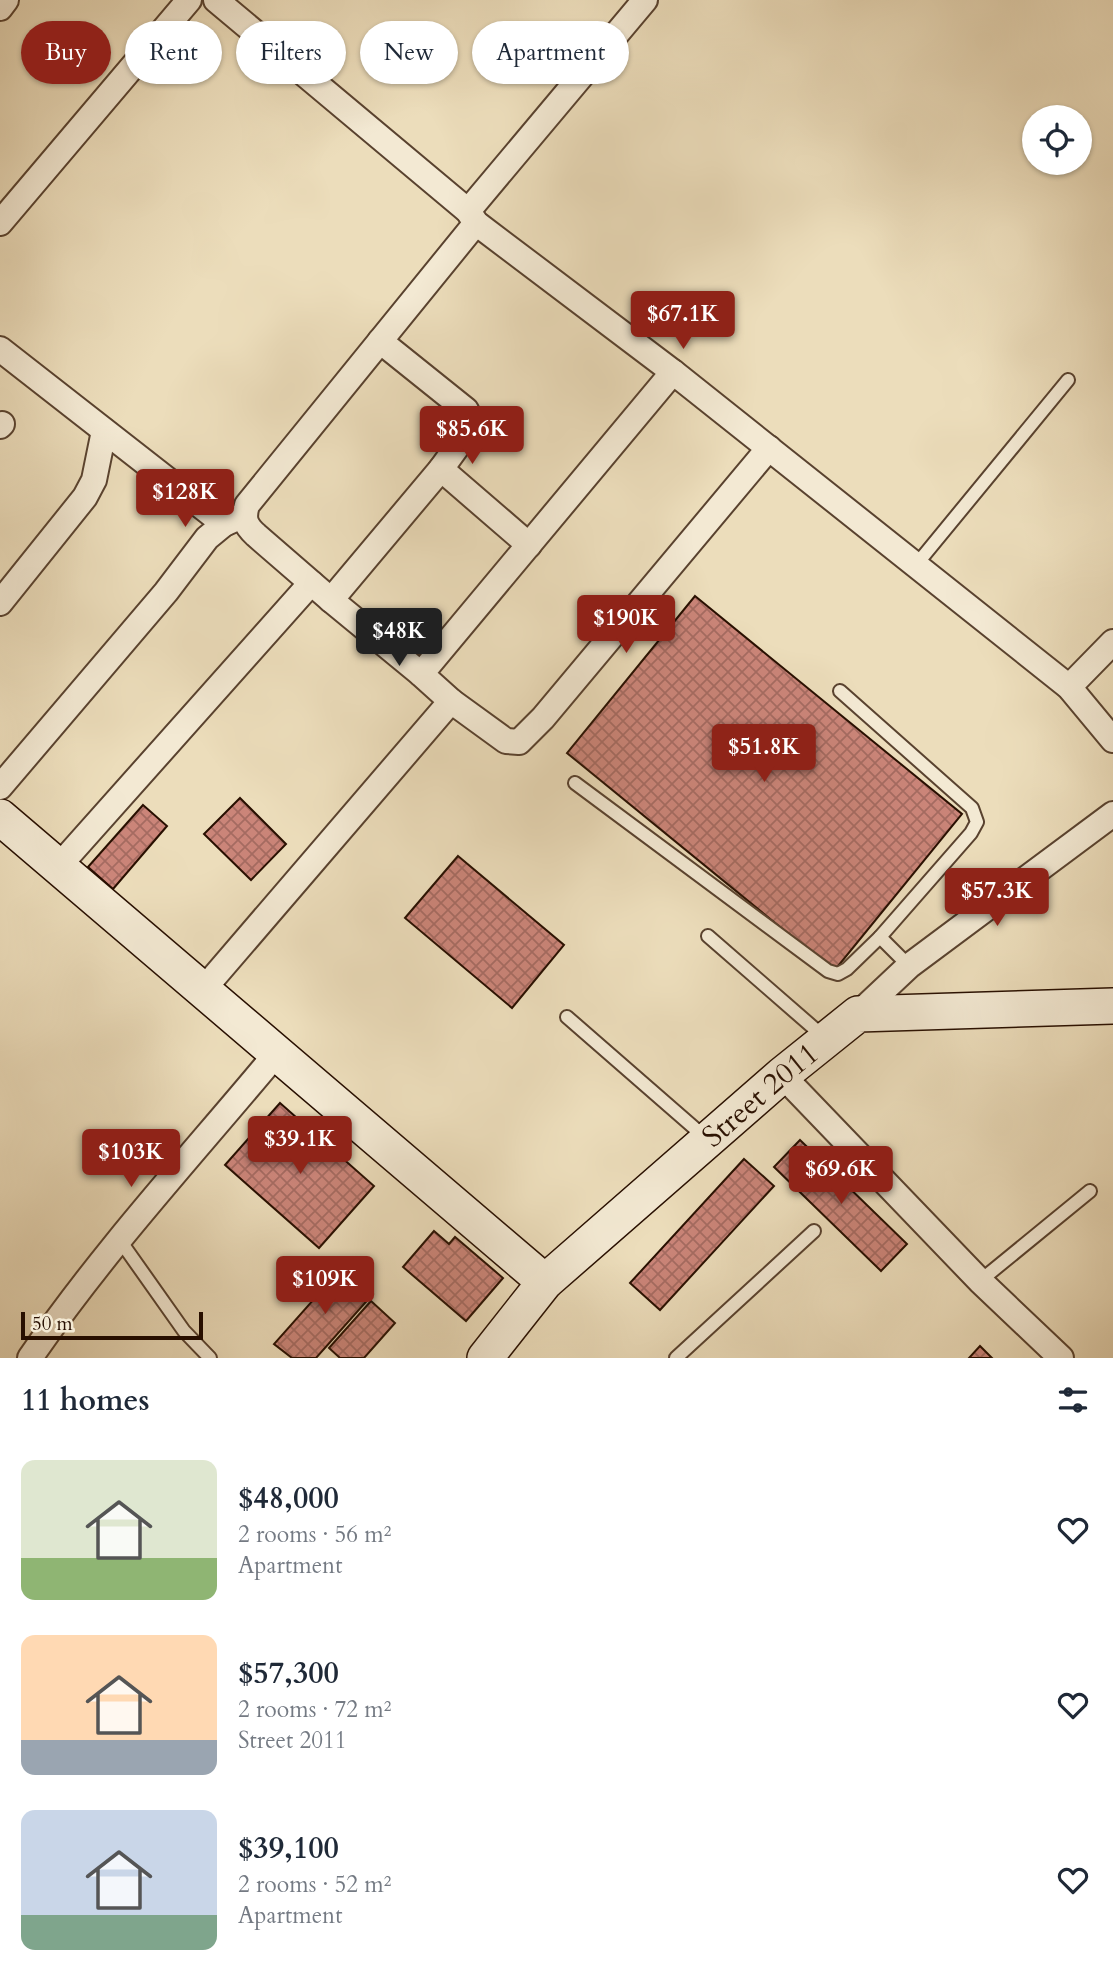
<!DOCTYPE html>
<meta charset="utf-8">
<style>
:root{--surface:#fff;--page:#f6f6f7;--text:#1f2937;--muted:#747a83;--accent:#8f2418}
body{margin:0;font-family:Cardo,serif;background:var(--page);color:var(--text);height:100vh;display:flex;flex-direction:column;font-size:26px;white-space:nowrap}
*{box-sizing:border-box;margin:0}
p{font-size:23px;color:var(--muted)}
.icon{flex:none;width:38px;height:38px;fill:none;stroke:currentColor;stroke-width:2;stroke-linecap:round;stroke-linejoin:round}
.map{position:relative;height:1358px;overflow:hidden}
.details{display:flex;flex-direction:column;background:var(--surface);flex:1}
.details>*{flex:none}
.top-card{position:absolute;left:21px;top:21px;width:700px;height:63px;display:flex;gap:14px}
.fabs{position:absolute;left:1022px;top:105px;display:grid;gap:14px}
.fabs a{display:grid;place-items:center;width:70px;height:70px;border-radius:50%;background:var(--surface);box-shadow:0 2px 5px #0004;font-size:35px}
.scale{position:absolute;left:21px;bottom:18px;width:182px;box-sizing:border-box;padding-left:7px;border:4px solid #280f00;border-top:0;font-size:19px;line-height:24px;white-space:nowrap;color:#280f00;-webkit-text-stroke:5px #f3e9d3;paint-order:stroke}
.price{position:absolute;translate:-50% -60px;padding:0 16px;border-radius:7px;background:var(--accent);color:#fff;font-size:23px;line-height:46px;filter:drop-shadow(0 2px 4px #0008)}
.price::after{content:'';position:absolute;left:50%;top:42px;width:21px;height:16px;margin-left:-10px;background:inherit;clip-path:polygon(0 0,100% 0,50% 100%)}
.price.active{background:#222;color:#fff}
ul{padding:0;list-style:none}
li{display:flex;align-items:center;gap:21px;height:175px;padding:0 21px}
li span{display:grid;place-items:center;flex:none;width:196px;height:140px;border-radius:14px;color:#555}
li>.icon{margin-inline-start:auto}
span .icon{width:84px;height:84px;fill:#fffc;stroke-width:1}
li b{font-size:30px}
h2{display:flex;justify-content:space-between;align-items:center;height:84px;padding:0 21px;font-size:30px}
.pill{padding:0 24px;border-radius:32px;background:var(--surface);box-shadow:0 2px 5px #0004;font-size:24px;line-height:63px}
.pill.active{background:var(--accent);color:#fff}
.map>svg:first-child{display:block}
.building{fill:url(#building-cross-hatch);stroke:#280f00;stroke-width:2}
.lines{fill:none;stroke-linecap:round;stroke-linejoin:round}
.lane-casing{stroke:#59422f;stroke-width:16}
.street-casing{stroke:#59422f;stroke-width:28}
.secondary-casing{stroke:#280f00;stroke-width:38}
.lane{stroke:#f3e9d3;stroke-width:12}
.street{stroke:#f3e9d3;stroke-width:24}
.secondary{stroke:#f3e9d3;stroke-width:35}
.labels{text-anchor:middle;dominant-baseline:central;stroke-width:5;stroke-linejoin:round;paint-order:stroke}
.street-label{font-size:30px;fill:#280f00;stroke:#f3e9d3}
</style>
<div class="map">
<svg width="1113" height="1358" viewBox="0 0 1113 1358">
<defs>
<pattern id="building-cross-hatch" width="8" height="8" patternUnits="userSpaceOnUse" patternTransform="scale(1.75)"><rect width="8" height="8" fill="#cb8579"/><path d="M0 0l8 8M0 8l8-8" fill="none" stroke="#a56b61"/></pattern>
</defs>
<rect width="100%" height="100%" fill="#ecddbb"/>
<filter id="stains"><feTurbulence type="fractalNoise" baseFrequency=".00286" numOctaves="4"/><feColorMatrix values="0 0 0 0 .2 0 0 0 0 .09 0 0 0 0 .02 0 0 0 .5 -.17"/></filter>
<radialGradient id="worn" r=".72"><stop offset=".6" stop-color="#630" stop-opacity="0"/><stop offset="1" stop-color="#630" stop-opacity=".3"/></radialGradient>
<g class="building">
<polygon points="695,596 962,814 834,971 567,753"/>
<polygon points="240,798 286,844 251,880 204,834"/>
<polygon points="143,805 167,826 113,889 88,867"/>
<polygon points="458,856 564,945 512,1008 405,918"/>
<polygon points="280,1103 374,1186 319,1248 225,1165"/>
<polygon points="800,1140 907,1244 881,1271 774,1167"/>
<polygon points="744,1159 774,1186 660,1310 630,1283"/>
<polygon points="434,1231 449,1244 455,1237 503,1278 466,1321 403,1267"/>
<polygon points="347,1262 373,1294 316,1358 292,1358 274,1344"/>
<polygon points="371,1301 395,1323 364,1358 340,1358 329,1348"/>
<polygon points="980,1346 992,1358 969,1358"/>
</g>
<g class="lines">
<g class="lane-casing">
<g id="lane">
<polyline points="916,565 1068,380"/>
<polyline points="840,691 972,808 977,822 971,833 880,937 909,966"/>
<polyline points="575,783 828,971 838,974 847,969 880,937"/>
<polyline points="708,936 824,1037"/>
<polyline points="567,1017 707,1139"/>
<polyline points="119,1239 184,1331 210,1358"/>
<polyline points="980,1281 1090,1191"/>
<polyline points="676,1358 814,1231"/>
</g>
</g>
<g class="street-casing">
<g id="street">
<polyline points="216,0 468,211 476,223 673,372 1069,687 1113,740"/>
<polyline points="0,8 6,0"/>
<polyline points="468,211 645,0"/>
<polyline points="0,223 189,0"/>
<polyline points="0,349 224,524"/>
<polyline points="0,426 2,424"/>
<polyline points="441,469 529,545"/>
<polyline points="331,600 441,469 467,433 471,420 466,410 380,341"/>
<polyline points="0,603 85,497 94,480 104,431"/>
<path d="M421 674 331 600 256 535C245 525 243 519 247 505L476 223"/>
<polyline points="1069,687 1113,642"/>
<polyline points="451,701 506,741 519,742 543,718 769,448"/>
<polyline points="0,787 166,592 207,538 224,524 244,515"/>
<polyline points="58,867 311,583"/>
<polyline points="202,991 451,701 421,674 673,372"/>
<polyline points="858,1014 909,966 1113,814"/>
<polyline points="782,1075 980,1281 1061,1358"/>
<path d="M30 1358C104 1250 193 1154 276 1054"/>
</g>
</g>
<g class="secondary-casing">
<g id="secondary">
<polyline points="0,817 545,1282"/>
<path id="s1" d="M485 1358 545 1282 782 1075 858 1014 1113 1006"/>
</g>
</g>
<use href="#lane" class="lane"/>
<use href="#street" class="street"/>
<use href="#secondary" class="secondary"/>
</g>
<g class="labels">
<g class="street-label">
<text stroke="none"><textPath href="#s1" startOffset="382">Street 2011</textPath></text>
</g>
</g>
<rect width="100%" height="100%" filter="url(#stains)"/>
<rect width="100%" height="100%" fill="url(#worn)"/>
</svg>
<div class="fabs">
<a><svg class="icon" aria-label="locate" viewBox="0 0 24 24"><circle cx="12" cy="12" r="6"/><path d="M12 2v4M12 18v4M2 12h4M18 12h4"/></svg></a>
</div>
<div class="scale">50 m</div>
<b class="price" style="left:683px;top:351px">$67.1K</b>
<b class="price" style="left:472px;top:466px">$85.6K</b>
<b class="price" style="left:185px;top:529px">$128K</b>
<b class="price" style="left:626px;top:655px">$190K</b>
<b class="price active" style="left:399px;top:668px">$48K</b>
<b class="price" style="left:764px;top:784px">$51.8K</b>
<b class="price" style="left:997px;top:928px">$57.3K</b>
<b class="price" style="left:300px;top:1176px">$39.1K</b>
<b class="price" style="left:131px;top:1189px">$103K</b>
<b class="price" style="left:841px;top:1206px">$69.6K</b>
<b class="price" style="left:325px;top:1316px">$109K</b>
<div class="top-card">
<a class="pill active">Buy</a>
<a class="pill">Rent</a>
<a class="pill">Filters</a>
<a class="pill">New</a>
<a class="pill">Apartment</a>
</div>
</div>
<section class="details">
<h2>11 homes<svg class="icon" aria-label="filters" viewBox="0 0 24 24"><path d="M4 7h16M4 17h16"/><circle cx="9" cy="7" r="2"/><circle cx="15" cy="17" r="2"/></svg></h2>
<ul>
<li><span style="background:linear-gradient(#dfe7d0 70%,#8fb573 0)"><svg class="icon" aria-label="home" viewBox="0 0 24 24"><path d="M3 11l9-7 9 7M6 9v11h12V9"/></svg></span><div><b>$48,000</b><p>2 rooms · 56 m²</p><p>Apartment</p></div><svg class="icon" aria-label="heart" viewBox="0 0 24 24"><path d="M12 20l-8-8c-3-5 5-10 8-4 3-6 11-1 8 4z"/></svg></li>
<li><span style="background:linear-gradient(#ffd9b3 75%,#9aa5b1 0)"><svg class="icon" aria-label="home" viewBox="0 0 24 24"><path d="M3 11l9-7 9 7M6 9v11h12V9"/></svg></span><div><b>$57,300</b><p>2 rooms · 72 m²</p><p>Street 2011</p></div><svg class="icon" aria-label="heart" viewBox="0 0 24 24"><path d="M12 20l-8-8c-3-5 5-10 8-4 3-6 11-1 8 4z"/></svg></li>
<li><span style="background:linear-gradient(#c9d6e8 75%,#7fa58c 0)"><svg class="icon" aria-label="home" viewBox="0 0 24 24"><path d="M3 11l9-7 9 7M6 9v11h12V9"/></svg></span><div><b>$39,100</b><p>2 rooms · 52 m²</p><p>Apartment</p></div><svg class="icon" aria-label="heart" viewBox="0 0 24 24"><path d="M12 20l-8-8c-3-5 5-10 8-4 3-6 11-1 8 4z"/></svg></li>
</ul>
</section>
